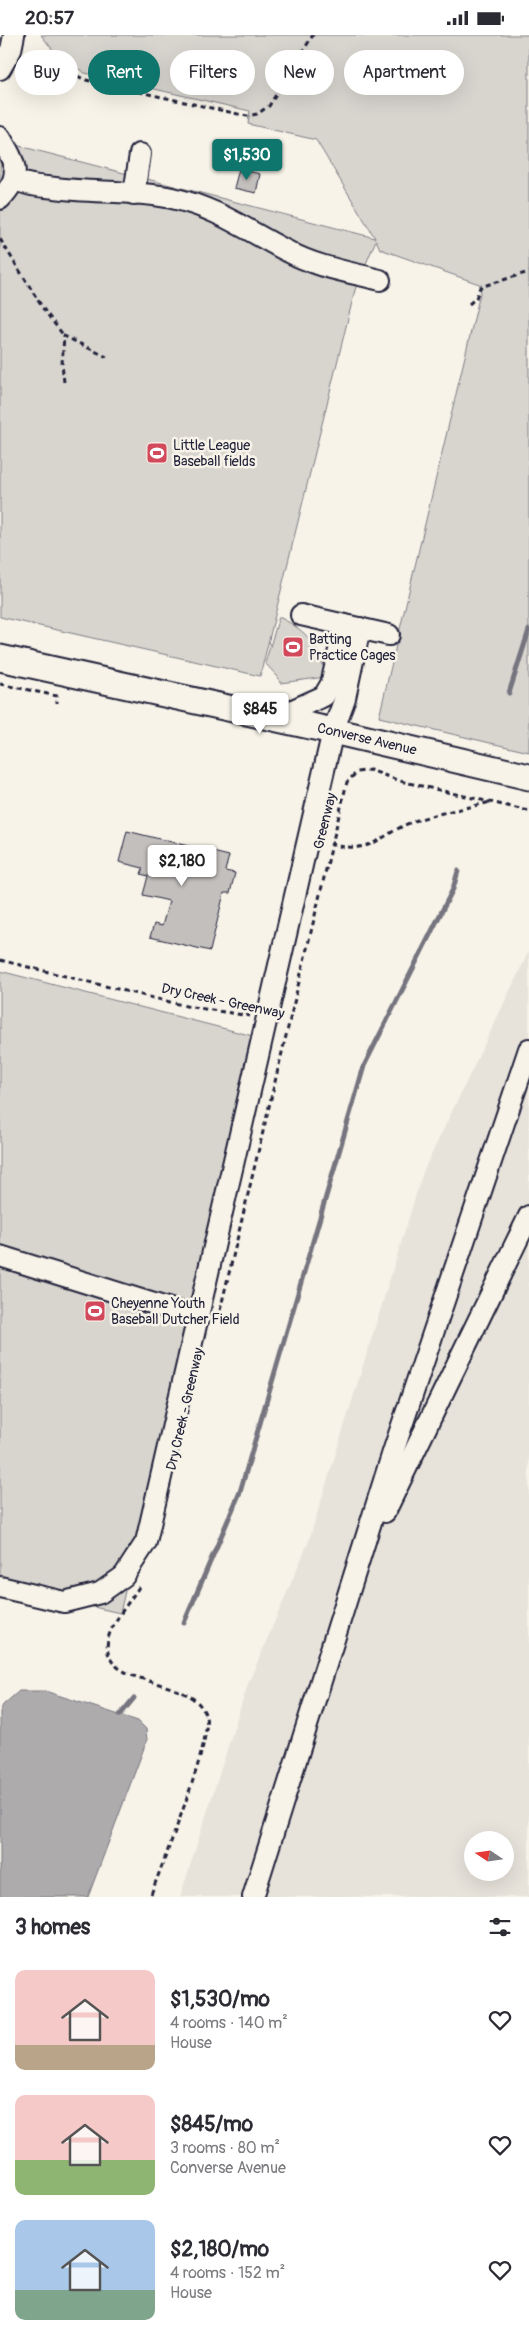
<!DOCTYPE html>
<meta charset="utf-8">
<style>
:root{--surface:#fff;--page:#f2f2f3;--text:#2b2b33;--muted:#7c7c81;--accent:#0f766e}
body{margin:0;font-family:Pangolin,sans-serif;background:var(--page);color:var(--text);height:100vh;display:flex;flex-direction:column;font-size:19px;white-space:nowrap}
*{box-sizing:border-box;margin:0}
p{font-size:16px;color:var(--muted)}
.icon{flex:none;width:28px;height:28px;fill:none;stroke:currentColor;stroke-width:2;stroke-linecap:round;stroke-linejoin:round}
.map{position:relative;height:1862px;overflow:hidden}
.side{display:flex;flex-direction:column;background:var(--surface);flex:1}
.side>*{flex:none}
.top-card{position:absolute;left:15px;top:15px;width:500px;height:45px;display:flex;gap:10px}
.needle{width:32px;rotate:283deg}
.tools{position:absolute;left:464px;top:1796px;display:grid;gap:10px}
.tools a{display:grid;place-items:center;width:50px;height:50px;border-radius:50%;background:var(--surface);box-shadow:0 5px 20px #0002;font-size:25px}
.price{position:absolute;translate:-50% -42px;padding:0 11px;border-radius:5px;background:#fff;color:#222;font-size:16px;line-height:32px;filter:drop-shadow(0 1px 2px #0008)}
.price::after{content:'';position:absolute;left:50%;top:30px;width:15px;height:11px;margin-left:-8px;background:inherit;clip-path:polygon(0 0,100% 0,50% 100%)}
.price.selected{background:var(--accent);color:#fff}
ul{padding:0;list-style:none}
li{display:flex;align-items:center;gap:15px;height:125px;padding:0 15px}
li span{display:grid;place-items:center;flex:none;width:140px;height:100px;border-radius:10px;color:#555}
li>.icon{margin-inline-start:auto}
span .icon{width:60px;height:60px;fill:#fffc;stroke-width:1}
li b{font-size:21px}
h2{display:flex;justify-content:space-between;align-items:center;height:60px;padding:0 15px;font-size:21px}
.pill{padding:0 18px;border-radius:22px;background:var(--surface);box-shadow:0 5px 20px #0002;font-size:18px;line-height:45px}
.pill.selected{background:var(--accent);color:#fff}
.status{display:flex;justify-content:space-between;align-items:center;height:35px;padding:0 25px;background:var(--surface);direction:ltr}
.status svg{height:14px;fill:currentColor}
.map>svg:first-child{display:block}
.built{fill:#e7e3db;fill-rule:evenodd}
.green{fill:#d8d5cf;stroke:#7d7c85}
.water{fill:#aeabad;stroke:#76747f}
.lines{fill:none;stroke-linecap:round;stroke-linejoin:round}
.stream{stroke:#76747f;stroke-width:5}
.building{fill:#c2bfbd;stroke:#22223b}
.minor-casing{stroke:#22223b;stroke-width:24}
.major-casing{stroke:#22223b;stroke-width:29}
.path{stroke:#22223b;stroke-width:3;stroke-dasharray:5 4;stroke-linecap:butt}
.minor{stroke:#f7f3e8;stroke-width:20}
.major{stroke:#f7f3e8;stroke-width:25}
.labels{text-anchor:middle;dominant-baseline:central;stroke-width:5;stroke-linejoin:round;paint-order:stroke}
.poi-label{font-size:14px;fill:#22223b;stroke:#f7f3e8;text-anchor:start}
.street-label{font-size:14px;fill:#22223b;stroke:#f7f3e8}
</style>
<div class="status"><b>20:57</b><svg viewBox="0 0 49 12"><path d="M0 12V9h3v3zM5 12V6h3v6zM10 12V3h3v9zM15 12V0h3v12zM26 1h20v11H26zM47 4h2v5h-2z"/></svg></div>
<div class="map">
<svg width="529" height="1862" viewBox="0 0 529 1862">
<rect width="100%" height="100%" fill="#f7f3e8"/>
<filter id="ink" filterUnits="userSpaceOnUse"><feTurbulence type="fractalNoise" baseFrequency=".02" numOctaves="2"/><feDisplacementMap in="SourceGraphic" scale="10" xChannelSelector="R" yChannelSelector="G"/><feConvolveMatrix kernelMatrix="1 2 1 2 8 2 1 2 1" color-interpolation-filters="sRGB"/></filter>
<g filter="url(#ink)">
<path class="built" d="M529 916V1862H180L248 1649 308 1508 423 1137ZM472 1805H505V1838H472Z"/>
<g class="green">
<polygon points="41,0 529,0 529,717 379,682 482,250 380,214 376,205 355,255 260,641 0,582 0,106 375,203 316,105 248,89 250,76 85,38 57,20"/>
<path d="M279 582C309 597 318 610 326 642L280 648 278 642 265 628Z"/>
<polygon points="0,936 253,1001 120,1578 0,1551"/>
</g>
<polygon class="water" points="19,1656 45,1656 138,1686 146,1694 147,1705 88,1862 0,1862 0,1677 3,1670"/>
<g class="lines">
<g class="stream">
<polyline points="509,658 529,595"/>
<polyline points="184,1588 240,1457 364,1031 453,854 458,836"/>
<polyline points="120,1680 134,1663"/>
</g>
</g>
<g class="building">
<polygon points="239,134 260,139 256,158 234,153"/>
<polygon points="127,796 229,821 225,836 235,838 230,858 224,858 210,916 150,902 154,889 162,891 169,866 143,860 148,841 141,839 143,833 119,827"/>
</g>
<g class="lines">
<g class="minor-casing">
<g id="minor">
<polyline points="0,34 11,15 14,0"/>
<path d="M0 102C15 128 24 140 0 164"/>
<path d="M14 144C27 151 40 151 55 153 93 158 134 155 172 163 218 173 249 197 289 217 317 232 349 237 380 245"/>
<polyline points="134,159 140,119"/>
<polyline points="301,580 389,600"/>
<polyline points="275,683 324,661 331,649 345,590"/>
<polyline points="0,1221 199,1283"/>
<polyline points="385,1477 529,1181"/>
<polyline points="0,1552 64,1567 100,1558 124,1541 146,1507 333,696 345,663 360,593"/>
<polyline points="253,1862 393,1417 529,1014"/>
</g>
</g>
<g class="major-casing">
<polyline id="major" points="0,623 333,696 529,742"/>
</g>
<g class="path">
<polyline points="28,19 86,45 247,81 257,79 269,71 313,0"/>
<polyline points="0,204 44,275 64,301"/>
<polyline points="469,269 476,263 480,252 529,237"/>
<polyline points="64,347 62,329 64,301 107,322"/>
<polyline points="0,649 57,661 57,668"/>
<path d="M330 809C374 820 377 801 412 787 436 778 464 774 490 767"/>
<polyline points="0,925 186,971 250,981"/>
<polyline points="218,1284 347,747 357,737 370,735 400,746 529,776"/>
<path d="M139 1552C130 1566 111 1589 108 1604 98 1656 195 1638 206 1682 212 1708 162 1829 150 1862"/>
</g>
<use href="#minor" class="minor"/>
<use href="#major" class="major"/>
</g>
</g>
<defs>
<g id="stadium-square" transform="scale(1.125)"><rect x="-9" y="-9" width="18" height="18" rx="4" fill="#d1495b" stroke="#f7f3e8"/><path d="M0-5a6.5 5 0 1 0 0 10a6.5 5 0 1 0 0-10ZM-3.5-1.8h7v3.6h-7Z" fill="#fff"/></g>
</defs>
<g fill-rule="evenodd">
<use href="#stadium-square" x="157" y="418"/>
<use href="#stadium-square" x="293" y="612"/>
<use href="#stadium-square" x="95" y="1276"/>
</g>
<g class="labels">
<g class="poi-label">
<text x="173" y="410">Little League<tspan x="173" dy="16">Baseball fields</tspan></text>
<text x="309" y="604">Batting<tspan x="309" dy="16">Practice Cages</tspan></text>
<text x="111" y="1268">Cheyenne Youth<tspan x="111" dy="16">Baseball Dutcher Field</tspan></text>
</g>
<g class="street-label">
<text transform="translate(367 704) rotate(13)">Converse Avenue</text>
<text transform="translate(325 786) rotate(-76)">Greenway</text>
<text transform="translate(223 966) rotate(12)">Dry Creek - Greenway</text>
<text transform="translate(185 1374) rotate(-77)">Dry Creek - Greenway</text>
</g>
</g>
</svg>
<div class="tools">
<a><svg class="needle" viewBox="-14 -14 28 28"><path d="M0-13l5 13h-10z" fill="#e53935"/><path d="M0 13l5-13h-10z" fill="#7c7c81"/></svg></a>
</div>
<b class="price selected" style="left:247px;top:146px">$1,530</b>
<b class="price" style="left:260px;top:700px">$845</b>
<b class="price" style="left:182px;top:852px">$2,180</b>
<div class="top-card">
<a class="pill">Buy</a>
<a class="pill selected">Rent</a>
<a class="pill">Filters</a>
<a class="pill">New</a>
<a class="pill">Apartment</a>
</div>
</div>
<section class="side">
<h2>3 homes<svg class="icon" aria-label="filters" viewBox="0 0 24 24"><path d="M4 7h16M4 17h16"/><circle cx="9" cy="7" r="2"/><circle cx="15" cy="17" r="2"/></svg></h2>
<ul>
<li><span style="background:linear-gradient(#f6c9c9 75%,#b9a48a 0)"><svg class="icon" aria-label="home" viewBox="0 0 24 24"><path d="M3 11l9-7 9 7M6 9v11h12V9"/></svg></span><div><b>$1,530/mo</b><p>4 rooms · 140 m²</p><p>House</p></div><svg class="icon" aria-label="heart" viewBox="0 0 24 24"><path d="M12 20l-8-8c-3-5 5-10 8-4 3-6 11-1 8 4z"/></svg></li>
<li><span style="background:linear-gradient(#f6c9c9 65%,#8fb573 0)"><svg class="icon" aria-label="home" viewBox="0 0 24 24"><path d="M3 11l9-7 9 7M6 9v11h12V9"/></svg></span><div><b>$845/mo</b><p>3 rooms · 80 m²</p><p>Converse Avenue</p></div><svg class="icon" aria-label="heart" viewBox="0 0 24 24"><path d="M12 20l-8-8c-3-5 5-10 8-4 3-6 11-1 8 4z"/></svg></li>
<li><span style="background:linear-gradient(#a9c7e8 70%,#7fa58c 0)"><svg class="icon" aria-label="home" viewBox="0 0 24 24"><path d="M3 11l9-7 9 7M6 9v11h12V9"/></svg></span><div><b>$2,180/mo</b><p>4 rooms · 152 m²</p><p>House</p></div><svg class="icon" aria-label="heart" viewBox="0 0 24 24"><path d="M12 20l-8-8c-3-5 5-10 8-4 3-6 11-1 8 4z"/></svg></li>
</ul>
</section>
